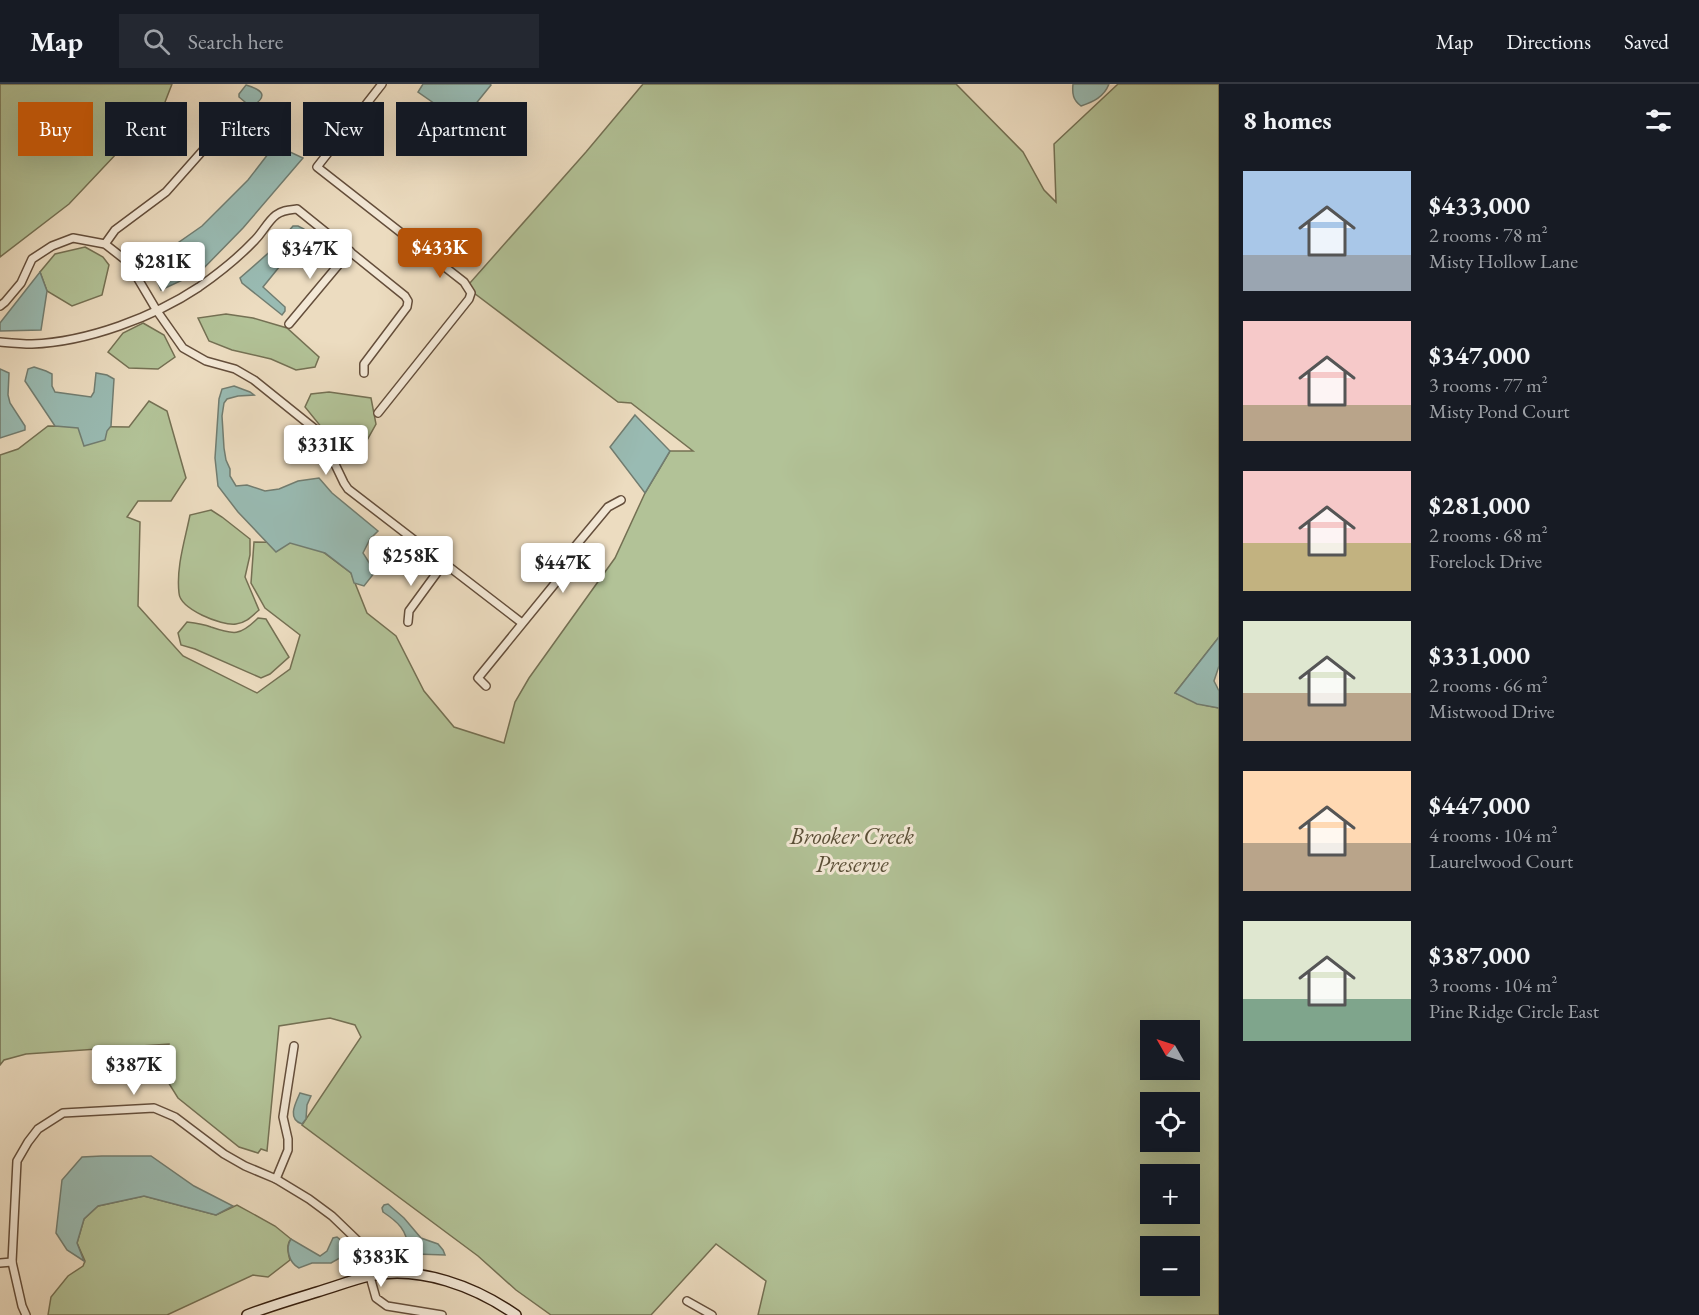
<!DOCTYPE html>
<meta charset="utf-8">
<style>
:root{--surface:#171b24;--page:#242831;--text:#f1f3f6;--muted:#9ea1a6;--line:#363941;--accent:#b45309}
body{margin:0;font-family:"EB Garamond",serif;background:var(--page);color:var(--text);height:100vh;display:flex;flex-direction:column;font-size:22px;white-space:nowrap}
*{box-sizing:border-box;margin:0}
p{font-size:20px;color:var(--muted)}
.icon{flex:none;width:33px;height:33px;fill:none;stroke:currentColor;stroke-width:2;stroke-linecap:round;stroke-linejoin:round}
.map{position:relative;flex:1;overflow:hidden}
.details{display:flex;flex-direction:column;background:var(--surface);width:480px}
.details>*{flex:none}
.top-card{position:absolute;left:18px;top:18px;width:570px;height:54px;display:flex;gap:12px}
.needle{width:39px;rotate:309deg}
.controls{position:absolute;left:1140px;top:936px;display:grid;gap:12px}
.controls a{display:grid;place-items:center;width:60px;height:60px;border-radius:0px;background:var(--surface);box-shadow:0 6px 24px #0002;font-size:30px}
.price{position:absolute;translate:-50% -51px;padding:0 14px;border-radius:6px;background:#fff;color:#222;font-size:20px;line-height:39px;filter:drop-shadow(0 2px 3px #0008)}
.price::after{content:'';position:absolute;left:50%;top:36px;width:18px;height:14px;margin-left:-9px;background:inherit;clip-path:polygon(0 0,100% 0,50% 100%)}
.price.on{background:var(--accent);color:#fff}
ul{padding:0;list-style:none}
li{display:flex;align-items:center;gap:18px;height:150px;padding:0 24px}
li span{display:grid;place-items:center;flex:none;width:168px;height:120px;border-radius:0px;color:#555}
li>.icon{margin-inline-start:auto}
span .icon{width:72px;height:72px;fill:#fffc;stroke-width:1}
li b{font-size:26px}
h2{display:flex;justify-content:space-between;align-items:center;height:72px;padding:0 24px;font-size:26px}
.tag{padding:0 21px;border-radius:0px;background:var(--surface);box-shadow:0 6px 24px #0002;font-size:21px;line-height:54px}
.tag.on{background:var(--accent);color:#fff}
header{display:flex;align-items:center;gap:36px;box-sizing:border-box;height:84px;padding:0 30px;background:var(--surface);border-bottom:2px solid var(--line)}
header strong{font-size:28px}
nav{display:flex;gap:33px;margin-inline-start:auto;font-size:21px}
.search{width:420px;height:54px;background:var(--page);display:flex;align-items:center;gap:15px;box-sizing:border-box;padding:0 21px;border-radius:0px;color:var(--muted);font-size:22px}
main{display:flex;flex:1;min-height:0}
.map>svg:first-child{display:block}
.green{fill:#b2c297;stroke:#747053;stroke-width:1.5;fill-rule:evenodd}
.water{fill:#99bbb3;stroke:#717d71;stroke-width:1.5}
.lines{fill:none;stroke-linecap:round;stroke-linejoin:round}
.street-casing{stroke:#644e3b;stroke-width:10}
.secondary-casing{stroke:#361f0f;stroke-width:12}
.street{stroke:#f3e8d6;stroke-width:7}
.secondary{stroke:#f3e8d6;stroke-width:9}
.labels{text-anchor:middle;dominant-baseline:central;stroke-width:6;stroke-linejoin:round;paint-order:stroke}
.park-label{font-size:24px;font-style:italic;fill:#5b5038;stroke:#f3e8d6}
</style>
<header>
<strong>Map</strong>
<div class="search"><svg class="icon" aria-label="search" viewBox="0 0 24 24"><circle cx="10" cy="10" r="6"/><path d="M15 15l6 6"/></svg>Search here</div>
<nav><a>Map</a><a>Directions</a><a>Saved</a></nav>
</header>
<main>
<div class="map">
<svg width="1219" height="1231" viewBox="0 0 1219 1231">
<rect width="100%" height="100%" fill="#ecdcc0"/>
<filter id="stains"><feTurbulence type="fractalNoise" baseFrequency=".00333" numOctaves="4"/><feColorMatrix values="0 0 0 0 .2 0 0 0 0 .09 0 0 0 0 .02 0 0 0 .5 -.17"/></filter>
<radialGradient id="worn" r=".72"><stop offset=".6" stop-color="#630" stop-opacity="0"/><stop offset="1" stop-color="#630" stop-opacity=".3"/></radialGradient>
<g class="green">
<polygon points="0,0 172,0 160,31 118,68 69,120 0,173"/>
<path d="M643 0H956L1023 68 1044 106 1056 118 1054 60 1118 0H1219V553L1175 609 1204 621 1219 624V1231H758L766 1197 716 1160 651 1231H551L516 1206 478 1172 302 1041 361 953 355 941 330 934 279 942 267 1067 261 1065 258 1069 239 1063 178 1014 163 990 168 975 169 960 26 970 4 976 0 981V371L18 365 48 342 129 343 149 317 167 327 186 394 171 417H138L127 433 140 438 138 522 183 572 257 609 290 585 300 551 265 524 251 499 254 458 311 459 351 489 367 529 396 552 424 607 454 643 504 659 515 618 529 594 615 474 645 409 670 367H693L631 319 618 318 474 209 469 200 586 68ZM1150 946H1190V986H1150ZM1150 1018H1190V1058H1150ZM1150 1090H1190V1130H1150ZM1150 1162H1190V1202H1150Z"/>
<polygon points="85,163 103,173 109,181 102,211 72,222 47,207 40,188 55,170"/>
<polygon points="226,230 253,234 287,244 319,273 315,283 296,286 271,275 232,266 209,257 198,234"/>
<polygon points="143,239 164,251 175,273 158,285 129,284 108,268 123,249"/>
<polygon points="329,308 371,314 376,340 366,358 335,360 305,323 311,310"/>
<path d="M211 426 222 433 250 455V471L245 493 259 526C252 532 246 539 236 540 221 542 180 525 179 509 176 483 185 456 190 431Z"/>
<path d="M258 534 266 535 289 573 270 590 261 594 195 565 181 561 178 549 187 538C195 539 203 540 211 543 234 551 240 552 258 534Z"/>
<path d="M144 1112 216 1131 237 1121 275 1142 291 1155C286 1161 288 1169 290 1176L268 1193 253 1191 167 1231H48L51 1213 68 1192 83 1182 85 1177 77 1159 84 1135 98 1122Z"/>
</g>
<g class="water">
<polygon points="423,0 490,0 491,1 461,38 418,8"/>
<path d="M1073 0H1109C1104 13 1093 18 1081 22 1073 16 1072 10 1073 0Z"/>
<path d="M246 1C263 6 269 12 251 23L239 13V10Z"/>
<polygon points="275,61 303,74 243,144 200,188 161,206 149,179 202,142 248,96"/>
<polygon points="293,142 298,142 304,145 305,151 263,203 285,223 285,227 282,231 242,199 240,194 274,164"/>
<polygon points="40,188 47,207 41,246 0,247 0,239"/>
<polygon points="34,283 46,287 52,290 52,302 55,308 91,313 94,308 96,289 107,291 114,295 111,342 107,347 105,356 84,362 78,344 55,342 25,297 28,285"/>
<polygon points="0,285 9,289 8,311 10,319 25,342 25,346 0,354"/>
<polygon points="234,302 250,308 254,311 238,312 227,315 224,319 222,332 224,364 226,376 230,385 230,392 236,402 247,401 265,407 279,405 298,397 319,394 332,409 378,447 370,455 363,469 375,488 364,502 354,499 351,489 325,469 290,459 276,468 238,428 218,402 215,374 219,315 222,305"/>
<polygon points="635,331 670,367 645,409 610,363"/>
<polygon points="1219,553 1219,582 1214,597 1219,607 1219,624 1197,620 1175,609"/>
<path d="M300 1009 311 1012 307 1021 306 1035 302 1040C287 1035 295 1020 300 1009Z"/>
<polygon points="102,1072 151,1072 194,1102 233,1122 216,1131 144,1112 98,1122 84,1135 77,1159 84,1177 67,1166 56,1149 62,1096 82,1073"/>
<path d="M388 1120 404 1134 421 1154 438 1160 443 1166 445 1171 415 1170 408 1164C407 1146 398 1138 383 1128L382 1124 384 1121Z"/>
<path d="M337 1153 349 1163 350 1167 347 1170 331 1179H312L299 1184C289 1179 285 1164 291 1155L320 1172 327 1167 333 1154Z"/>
</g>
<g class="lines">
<g class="street-casing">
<g id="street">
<polyline points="105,160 115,146 166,108 205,64"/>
<polyline points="0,222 5,218 21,199 32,175 52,162 73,154 105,160 128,178 157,227 183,264 206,277 235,285 254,296 320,349 344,399 348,405 522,539"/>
<polyline points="289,240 350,167"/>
<path d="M0 258C11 259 21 260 32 260 87 258 154 233 199 203 219 189 239 173 255 156 263 148 268 137 276 131 283 126 289 126 297 125L405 212 408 217 407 223 364 280V289"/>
<polyline points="378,329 469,215 471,209 464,198 317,83 382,0"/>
<polyline points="408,538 409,527 444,479"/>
<polyline points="486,602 478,594 557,497 573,465 608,423 621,416"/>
<polyline points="276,1095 288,1066 288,1055 283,1033 294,962"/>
<polyline points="0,1179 12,1178"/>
<polyline points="687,1217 712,1231"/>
<polyline points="26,1231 22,1222 12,1178 17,1077 28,1058 38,1045 63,1029 154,1024 175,1033 224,1070 245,1082 276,1095 309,1115 332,1132 358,1157 362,1164 376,1214 387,1222 442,1231"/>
</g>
</g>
<g class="secondary-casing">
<path id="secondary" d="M247 1231C270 1222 294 1215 317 1208 334 1203 352 1196 369 1192 420 1181 476 1203 516 1231"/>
</g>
<use href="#street" class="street"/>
<use href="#secondary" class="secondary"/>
</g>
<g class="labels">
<g class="park-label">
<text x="852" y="751">Brooker Creek<tspan x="852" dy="28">Preserve</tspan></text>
</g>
</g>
<rect width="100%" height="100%" filter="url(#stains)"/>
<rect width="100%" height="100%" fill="url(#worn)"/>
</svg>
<div class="controls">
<a><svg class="needle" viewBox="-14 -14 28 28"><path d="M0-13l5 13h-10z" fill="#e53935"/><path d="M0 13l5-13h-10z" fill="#9ea1a6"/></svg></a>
<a><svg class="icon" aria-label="locate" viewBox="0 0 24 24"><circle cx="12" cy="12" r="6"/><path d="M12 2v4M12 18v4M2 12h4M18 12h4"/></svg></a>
<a>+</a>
<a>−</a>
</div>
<b class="price on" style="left:440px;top:195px">$433K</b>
<b class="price" style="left:310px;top:196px">$347K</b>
<b class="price" style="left:163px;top:209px">$281K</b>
<b class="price" style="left:326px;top:392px">$331K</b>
<b class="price" style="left:411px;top:503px">$258K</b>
<b class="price" style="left:563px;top:510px">$447K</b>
<b class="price" style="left:134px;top:1012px">$387K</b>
<b class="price" style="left:381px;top:1204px">$383K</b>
<div class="top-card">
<a class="tag on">Buy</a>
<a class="tag">Rent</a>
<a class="tag">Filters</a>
<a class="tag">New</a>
<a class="tag">Apartment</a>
</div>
</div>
<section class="details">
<h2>8 homes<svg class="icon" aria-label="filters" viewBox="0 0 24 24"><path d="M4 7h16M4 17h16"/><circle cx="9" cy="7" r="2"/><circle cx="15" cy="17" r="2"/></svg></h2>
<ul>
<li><span style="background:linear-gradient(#a9c7e8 70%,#9aa5b1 0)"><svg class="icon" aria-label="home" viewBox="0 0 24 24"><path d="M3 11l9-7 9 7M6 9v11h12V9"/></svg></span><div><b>$433,000</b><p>2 rooms · 78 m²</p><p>Misty Hollow Lane</p></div></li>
<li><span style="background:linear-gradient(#f6c9c9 70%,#b9a48a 0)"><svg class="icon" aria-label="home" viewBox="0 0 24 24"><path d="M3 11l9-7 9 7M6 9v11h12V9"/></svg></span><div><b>$347,000</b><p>3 rooms · 77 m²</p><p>Misty Pond Court</p></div></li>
<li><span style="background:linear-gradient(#f6c9c9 60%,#c2b280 0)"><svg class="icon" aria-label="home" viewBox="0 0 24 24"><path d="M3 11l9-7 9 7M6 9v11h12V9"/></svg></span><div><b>$281,000</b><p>2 rooms · 68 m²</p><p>Forelock Drive</p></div></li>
<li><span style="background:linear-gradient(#dfe7d0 60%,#b9a48a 0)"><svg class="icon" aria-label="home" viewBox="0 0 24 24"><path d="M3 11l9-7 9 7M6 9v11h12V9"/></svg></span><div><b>$331,000</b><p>2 rooms · 66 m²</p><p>Mistwood Drive</p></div></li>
<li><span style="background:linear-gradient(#ffd9b3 60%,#b9a48a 0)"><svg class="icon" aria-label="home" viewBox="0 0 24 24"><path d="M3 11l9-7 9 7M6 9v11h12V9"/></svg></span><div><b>$447,000</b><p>4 rooms · 104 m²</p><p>Laurelwood Court</p></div></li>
<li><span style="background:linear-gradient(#dfe7d0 65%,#7fa58c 0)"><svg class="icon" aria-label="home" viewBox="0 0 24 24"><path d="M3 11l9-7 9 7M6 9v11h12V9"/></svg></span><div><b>$387,000</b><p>3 rooms · 104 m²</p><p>Pine Ridge Circle East</p></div></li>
</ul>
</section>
</main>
